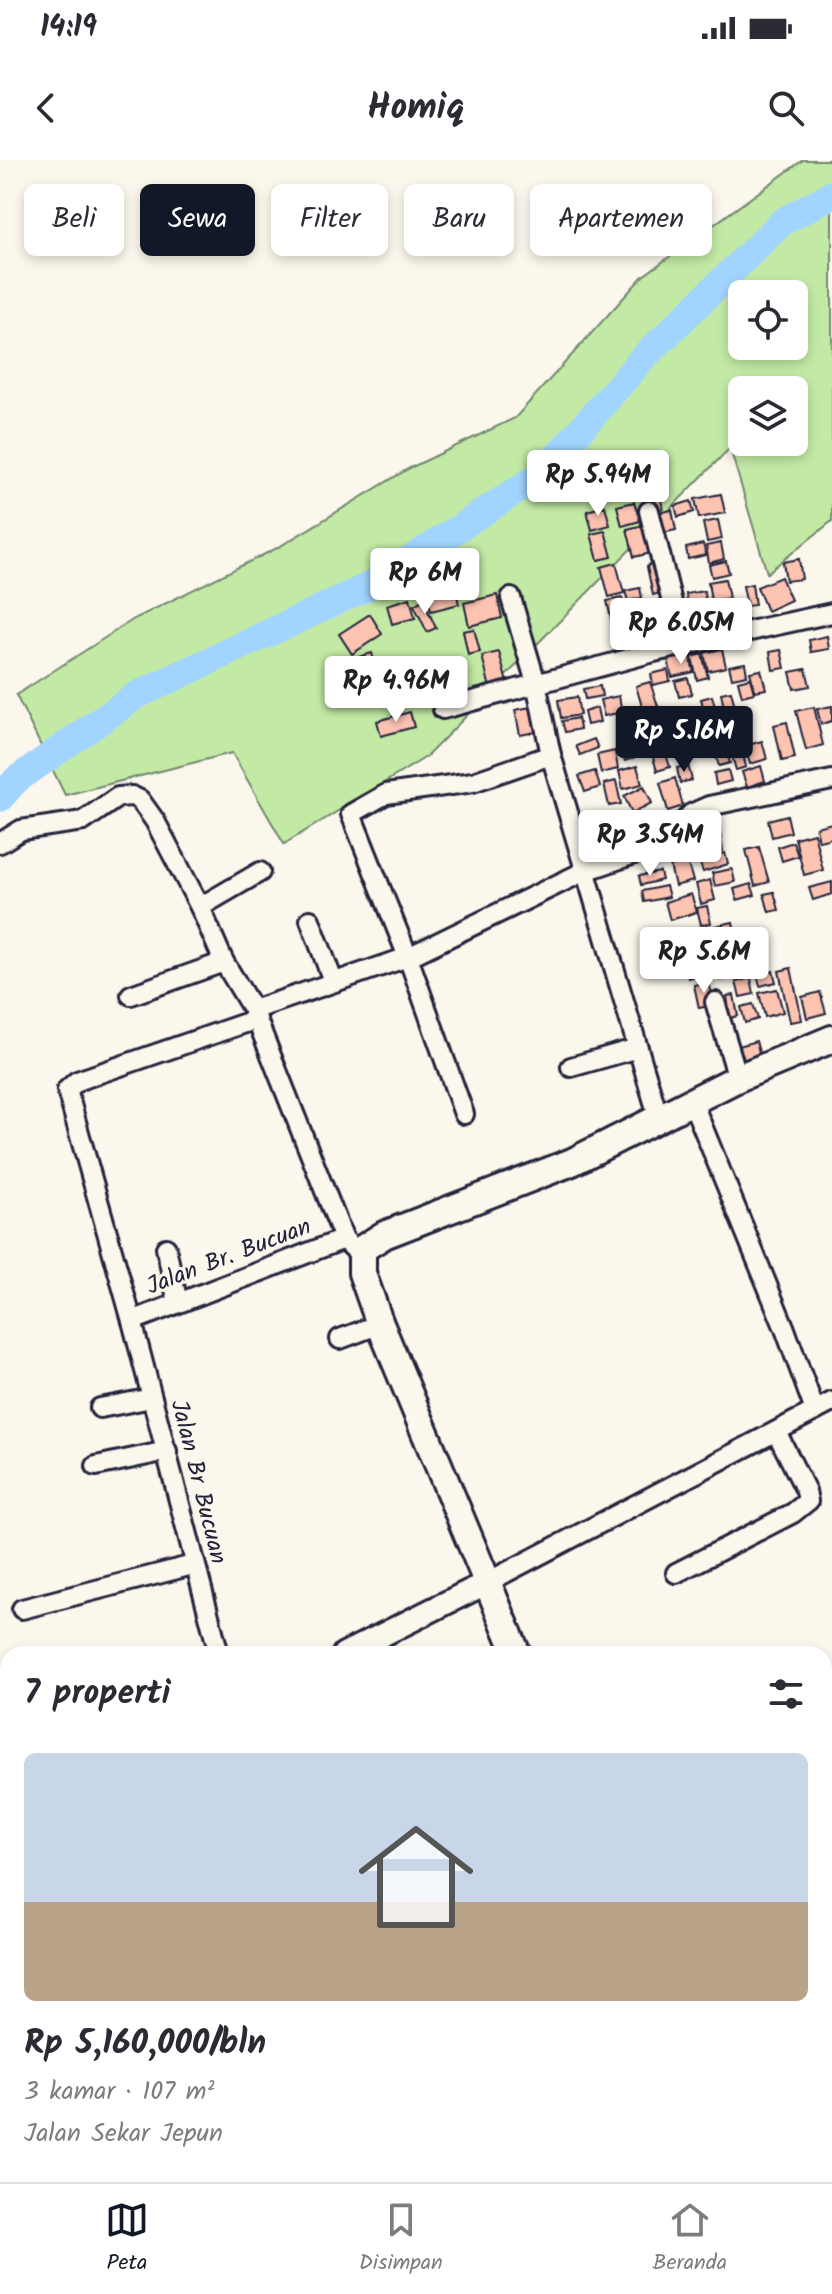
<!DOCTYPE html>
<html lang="id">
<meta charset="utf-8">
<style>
:root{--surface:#fff;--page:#f7f7f7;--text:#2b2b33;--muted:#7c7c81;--line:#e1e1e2;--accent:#111827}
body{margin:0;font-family:Kalam,sans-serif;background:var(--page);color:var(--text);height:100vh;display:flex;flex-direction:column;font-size:30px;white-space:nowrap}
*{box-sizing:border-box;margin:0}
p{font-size:26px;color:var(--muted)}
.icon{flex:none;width:44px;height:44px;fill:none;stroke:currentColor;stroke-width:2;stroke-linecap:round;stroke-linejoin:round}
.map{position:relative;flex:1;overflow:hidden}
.drawer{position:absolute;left:0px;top:1486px;width:832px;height:536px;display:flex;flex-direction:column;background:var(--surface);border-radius:24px 24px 0 0;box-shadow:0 4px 12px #0003}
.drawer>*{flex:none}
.banner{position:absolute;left:24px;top:24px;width:784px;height:72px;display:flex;gap:16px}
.controls{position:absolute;left:728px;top:120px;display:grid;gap:16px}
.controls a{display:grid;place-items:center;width:80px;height:80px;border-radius:12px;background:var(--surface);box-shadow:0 4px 12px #0003;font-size:40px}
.price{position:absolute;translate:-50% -68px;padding:0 18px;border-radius:8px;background:#fff;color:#222;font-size:26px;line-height:52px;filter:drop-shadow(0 2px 4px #0008)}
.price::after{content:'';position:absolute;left:50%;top:48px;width:24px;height:18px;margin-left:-12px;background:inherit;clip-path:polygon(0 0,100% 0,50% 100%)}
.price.selected{background:var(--accent);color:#fff}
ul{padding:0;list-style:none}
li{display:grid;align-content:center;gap:16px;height:424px;padding:0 24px}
li span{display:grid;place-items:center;height:248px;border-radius:12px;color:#555}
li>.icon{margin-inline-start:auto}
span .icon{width:144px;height:144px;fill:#fffc;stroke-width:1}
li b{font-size:34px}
h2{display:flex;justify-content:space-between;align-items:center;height:96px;padding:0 24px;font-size:34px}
.tag{padding:0 28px;border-radius:12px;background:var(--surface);box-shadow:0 4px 12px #0003;font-size:28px;line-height:72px}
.tag.selected{background:var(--accent);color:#fff}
.status{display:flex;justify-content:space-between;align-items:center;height:56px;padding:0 40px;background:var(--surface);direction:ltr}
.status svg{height:22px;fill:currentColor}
header{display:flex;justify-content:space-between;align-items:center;height:104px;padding:0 24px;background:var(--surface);font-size:36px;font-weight:700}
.dock{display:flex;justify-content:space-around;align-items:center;height:112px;border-top:2px solid var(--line);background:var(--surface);font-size:22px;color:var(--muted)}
.dock a{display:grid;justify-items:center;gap:4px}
.dock .selected{color:var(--accent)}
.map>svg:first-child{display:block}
.green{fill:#c3eaa5;stroke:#728670;stroke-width:2;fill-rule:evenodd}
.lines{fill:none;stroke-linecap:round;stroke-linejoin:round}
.stream{stroke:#6e8db1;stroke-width:5}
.river{stroke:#a1d4ff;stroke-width:28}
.building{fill:#fdc4b2;stroke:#22223b;stroke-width:2}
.minor-casing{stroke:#22223b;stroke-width:24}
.tertiary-casing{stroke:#22223b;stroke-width:28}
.secondary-casing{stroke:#22223b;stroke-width:32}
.minor{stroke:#fbf7ec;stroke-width:18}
.tertiary{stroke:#fbf7ec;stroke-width:22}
.secondary{stroke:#fbf7ec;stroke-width:26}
.labels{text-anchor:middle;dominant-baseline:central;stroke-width:6;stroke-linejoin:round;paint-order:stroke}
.street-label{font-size:24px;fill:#22223b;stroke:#fbf7ec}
</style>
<div class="status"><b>14:19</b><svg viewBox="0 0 49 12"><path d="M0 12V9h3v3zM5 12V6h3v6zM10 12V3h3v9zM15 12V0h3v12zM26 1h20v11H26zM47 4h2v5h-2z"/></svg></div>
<header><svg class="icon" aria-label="back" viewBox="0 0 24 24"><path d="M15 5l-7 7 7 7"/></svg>Homiq<svg class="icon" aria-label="search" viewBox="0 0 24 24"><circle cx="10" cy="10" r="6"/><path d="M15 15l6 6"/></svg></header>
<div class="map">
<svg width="832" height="2022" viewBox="0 0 832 2022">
<rect width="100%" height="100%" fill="#fbf7ec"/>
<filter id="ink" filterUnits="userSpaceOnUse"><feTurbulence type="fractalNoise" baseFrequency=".0125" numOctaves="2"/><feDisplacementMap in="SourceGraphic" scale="16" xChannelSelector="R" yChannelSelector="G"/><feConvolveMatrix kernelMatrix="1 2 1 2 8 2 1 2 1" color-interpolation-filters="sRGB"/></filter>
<g filter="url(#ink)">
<path class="green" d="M803 0H832V361L767 413 730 288 426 597 284 684 232 593 65 635 16 535 134 459 277 388 408 309 515 258 643 116ZM742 134H794V186H742ZM742 230H794V282H742Z"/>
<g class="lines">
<g class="stream">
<polyline points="824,1753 832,1737"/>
<polyline points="754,2019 757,2014"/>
</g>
<polyline class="river" points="0,638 16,620 137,535 371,425 542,314 642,199 782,62 832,34"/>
</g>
<g class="building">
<polygon points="659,331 663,349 652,352 648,333"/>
<polygon points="721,334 725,353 699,358 695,339"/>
<polygon points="691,341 694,352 678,357 675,346"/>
<polygon points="634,342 640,361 622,366 617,346"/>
<polygon points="605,346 610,365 592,370 587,351"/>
<polygon points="672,350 676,370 657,374 653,354"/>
<polygon points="718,360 722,379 707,382 703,363"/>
<polygon points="644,365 651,393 634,397 627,369"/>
<polygon points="605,371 612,397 598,400 591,374"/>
<polygon points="721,383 724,399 709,403 706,386"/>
<polygon points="703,384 706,395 688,399 686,388"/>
<polygon points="799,399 802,419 786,421 783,402"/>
<polygon points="660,400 667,431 653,435 647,407 652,401"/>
<polygon points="726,401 729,413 712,417 709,405"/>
<polygon points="616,403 624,433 609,437 601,407"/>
<polygon points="452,415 459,444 431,451 424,422"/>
<polygon points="781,417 791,440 767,451 757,427"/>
<polygon points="725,419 729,438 711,441 708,422"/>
<polygon points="752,424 755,445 747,446 743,426"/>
<polygon points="640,428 642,438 628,441 625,431"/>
<polygon points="704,431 707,449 688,451 686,434"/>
<polygon points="497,435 502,458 469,466 464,443"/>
<polygon points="410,438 415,458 392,464 387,445"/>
<polygon points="622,438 630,468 614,472 607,441"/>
<polygon points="423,440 436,468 427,472 414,445"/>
<polygon points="644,446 648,460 635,463 632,449"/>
<polygon points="370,454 382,474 352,494 339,474"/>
<polygon points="474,469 480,492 468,495 463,471"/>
<polygon points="827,476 829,489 811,492 809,480"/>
<polygon points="722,489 726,507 708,511 704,493"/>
<polygon points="781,490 785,508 773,510 770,492"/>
<polygon points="499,492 507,523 490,528 482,496"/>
<polygon points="372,493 376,508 404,500 410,521 362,539 352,499"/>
<polygon points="689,494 694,512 672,517 668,499"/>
<polygon points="702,494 708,517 697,520 692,497"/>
<polygon points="745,503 747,515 732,518 729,506"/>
<polygon points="806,509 810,526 794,529 790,512"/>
<polygon points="668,510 670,521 653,525 651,514"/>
<polygon points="761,510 766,529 755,531 750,512"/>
<polygon points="688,518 692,534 679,537 675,521"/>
<polygon points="750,518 754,533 742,536 738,521"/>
<polygon points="650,522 658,546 643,550 636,526"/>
<polygon points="600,526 602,536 585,539 583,529"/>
<polygon points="731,531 736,551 725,553 721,533"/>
<polygon points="619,536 622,552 604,556 600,540"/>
<polygon points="712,536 716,550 705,553 701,539"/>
<polygon points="577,537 580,555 561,558 558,540"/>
<polygon points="832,546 832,561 821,564 817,549"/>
<polygon points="531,547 536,572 520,575 515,550"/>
<polygon points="814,547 823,585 806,590 796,551"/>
<polygon points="597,548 600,562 587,565 584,552"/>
<polygon points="410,552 414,567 381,576 377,561"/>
<polygon points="655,552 660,573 650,576 645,554"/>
<polygon points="578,558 580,569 565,572 562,561"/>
<polygon points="676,559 678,569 662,572 660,562"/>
<polygon points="787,562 795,598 782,601 774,565"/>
<polygon points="706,566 708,576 682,581 680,571"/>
<polygon points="745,569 747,582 729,585 727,572"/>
<polygon points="594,579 598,588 580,595 576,586"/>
<polygon points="689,581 692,592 674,597 671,585"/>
<polygon points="762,581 767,599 750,604 745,586"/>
<polygon points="724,584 730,603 719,606 713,587"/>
<polygon points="640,585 643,594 625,601 621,591"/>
<polygon points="741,586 746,607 736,610 730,589"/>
<polygon points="615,591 618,609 601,613 597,595"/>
<polygon points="665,591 670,607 657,611 652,594"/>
<polygon points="688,605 692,620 680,623 677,608"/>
<polygon points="637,606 642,624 623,629 619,611"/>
<polygon points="761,606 765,621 747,627 742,612"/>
<polygon points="728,610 731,621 716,625 714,613"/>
<polygon points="595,611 600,627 585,632 579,616"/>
<polygon points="675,618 683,646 668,651 660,623"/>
<polygon points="616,621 621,644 609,646 604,624"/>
<polygon points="644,626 652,643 632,653 624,636"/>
<polygon points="787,655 791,672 772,677 768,660"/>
<polygon points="719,663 723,691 711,693 707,665"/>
<polygon points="832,663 832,678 819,681 816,667"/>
<polygon points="814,673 823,710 804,715 795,678"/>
<polygon points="793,682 798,696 782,701 778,687"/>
<polygon points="759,687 769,722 755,726 746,690"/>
<polygon points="725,693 728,704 703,712 699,701"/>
<polygon points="687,701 693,721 675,726 670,706"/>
<polygon points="732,709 735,722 715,726 712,713"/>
<polygon points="660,712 662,720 641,725 639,716"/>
<polygon points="710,720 715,740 701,744 696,724"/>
<polygon points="832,722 832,734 813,740 809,728"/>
<polygon points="751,724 755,735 737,740 734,729"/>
<polygon points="666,726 669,737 644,742 642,731"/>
<polygon points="774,732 779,750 769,752 764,734"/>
<polygon points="691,734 697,752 670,760 665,742"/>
<polygon points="707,746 711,763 701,765 697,748"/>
<polygon points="733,762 735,772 714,777 711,767"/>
<polygon points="731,792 736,817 720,820 714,796"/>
<polygon points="704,801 706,814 688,818 685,805"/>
<polygon points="791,808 802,860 790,862 779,811"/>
<polygon points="773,811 776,822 760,826 757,815"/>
<polygon points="751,818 754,834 740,837 736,822"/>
<polygon points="709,822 714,845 699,848 694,825"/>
<polygon points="777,829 783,852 765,857 759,833"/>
<polygon points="820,832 826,853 807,858 802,837"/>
<polygon points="734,835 738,856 730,858 727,836"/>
<polygon points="753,844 758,859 745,863 741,847"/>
<polygon points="756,881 762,903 745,908 739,886"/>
</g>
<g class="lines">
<g class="minor-casing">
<g id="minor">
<polyline points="649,351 683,486"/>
<polyline points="511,438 536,523 551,595 659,959"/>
<polyline points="443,549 654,492 832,453"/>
<polyline points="0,683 21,670 83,661 118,637 132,636 140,640 155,661 200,747 224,802 253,850 344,1079 360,1095"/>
<polyline points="200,747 260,712"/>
<polyline points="310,760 333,821"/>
<polyline points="131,835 224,802"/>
<polyline points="715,842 738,918"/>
<polyline points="253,850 408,797 585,711 661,685 691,654 709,646 832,620"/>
<polyline points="571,907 638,888"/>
<polyline points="692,941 785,1169 815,1251"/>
<polyline points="464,954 408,797 351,654 386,634 473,622 551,595"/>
<polyline points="166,1088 178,1143"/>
<polyline points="132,1161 344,1079"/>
<polyline points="340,1179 380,1164"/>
<polyline points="100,1248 152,1238"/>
<polyline points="96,1306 167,1291"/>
<polyline points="676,1413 793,1353 808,1341 806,1331 777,1273"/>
<polyline points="486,1423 832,1242"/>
<polyline points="22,1449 193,1405"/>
<polyline points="219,1494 132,1161 67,930 77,921 257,859"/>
<polyline points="0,1891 8,1886"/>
<polyline points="207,2014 211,2022"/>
<polyline points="346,2022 364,2014"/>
</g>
</g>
<g class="tertiary-casing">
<g id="tertiary">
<polyline points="344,1494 486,1423"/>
<polyline points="0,1669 8,1665"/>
</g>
</g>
<g class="secondary-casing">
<g id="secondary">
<polyline points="517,1494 380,1164 362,1113 362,1089 384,1075 572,1002 738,918 832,879"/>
<polyline points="730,2014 735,2022"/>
</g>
</g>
<use href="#minor" class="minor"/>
<use href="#tertiary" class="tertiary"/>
<use href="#secondary" class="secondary"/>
</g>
</g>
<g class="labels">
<g class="street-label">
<text transform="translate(229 1097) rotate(-21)">Jalan Br. Bucuan</text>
<text transform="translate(198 1322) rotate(76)">Jalan Br Bucuan</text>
</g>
</g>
</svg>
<div class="controls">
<a><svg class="icon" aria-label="locate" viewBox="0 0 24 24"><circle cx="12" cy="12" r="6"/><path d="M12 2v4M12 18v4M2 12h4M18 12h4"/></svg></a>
<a><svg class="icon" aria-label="layers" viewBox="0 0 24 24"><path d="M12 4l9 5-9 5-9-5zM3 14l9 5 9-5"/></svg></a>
</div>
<b class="price" style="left:598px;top:358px">Rp 5.94M</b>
<b class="price" style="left:425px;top:456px">Rp 6M</b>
<b class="price" style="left:681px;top:506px">Rp 6.05M</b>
<b class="price" style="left:396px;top:564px">Rp 4.96M</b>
<b class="price selected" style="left:684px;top:614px">Rp 5.16M</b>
<b class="price" style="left:650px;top:718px">Rp 3.54M</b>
<b class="price" style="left:704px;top:835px">Rp 5.6M</b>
<div class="banner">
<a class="tag">Beli</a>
<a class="tag selected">Sewa</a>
<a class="tag">Filter</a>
<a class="tag">Baru</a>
<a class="tag">Apartemen</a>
</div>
<section class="drawer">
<h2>7 properti<svg class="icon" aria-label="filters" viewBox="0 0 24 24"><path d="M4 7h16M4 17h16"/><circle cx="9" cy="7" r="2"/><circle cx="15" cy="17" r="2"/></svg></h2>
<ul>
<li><span style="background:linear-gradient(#c9d6e8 60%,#b9a48a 0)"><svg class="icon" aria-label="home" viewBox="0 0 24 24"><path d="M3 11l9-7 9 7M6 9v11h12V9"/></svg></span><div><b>Rp 5,160,000/bln</b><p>3 kamar · 107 m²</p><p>Jalan Sekar Jepun</p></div></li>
</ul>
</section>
</div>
<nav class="dock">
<a class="selected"><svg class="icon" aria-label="map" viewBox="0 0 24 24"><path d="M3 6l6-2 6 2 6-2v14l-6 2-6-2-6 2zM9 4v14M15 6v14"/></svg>Peta</a>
<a><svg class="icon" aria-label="saved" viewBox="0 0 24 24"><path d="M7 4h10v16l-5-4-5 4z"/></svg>Disimpan</a>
<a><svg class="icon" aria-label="home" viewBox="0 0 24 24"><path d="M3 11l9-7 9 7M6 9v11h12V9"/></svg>Beranda</a>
</nav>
